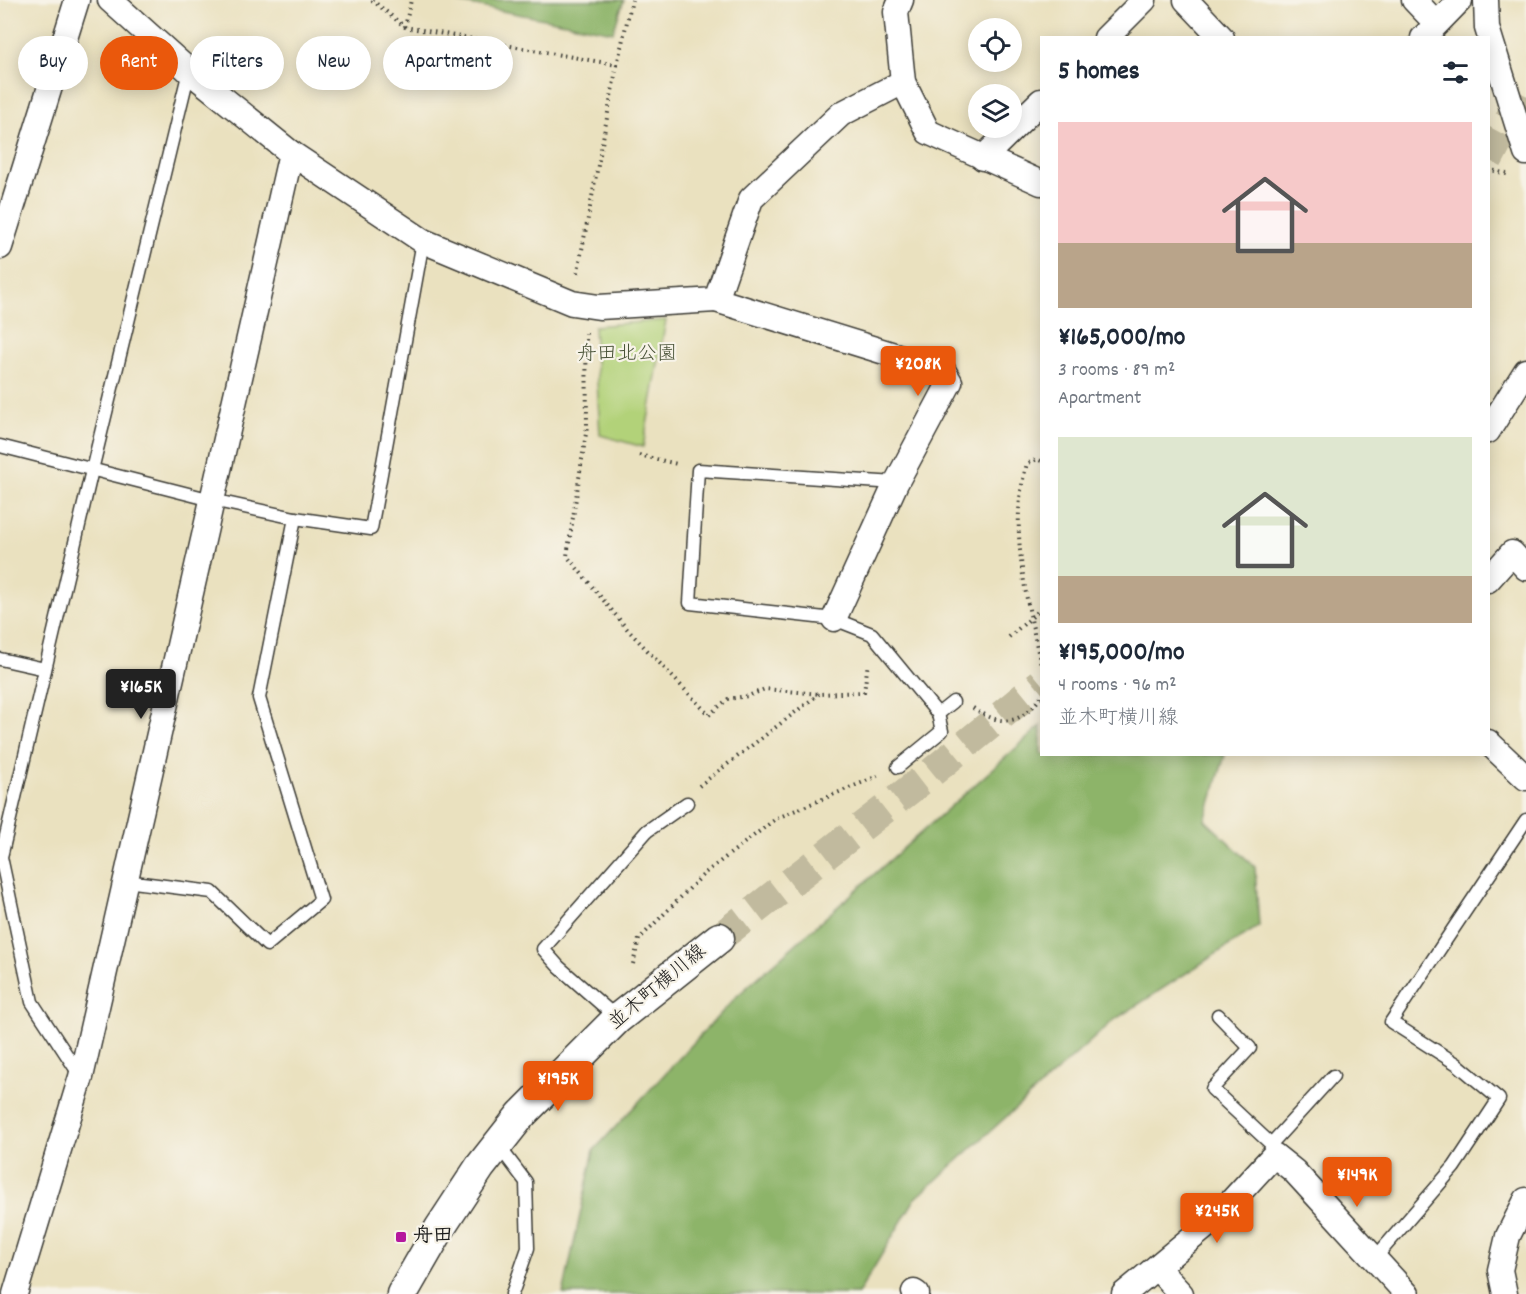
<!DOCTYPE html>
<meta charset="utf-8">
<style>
:root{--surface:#fff;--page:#f2f2f3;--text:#1f2937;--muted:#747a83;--accent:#ea580c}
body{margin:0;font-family:Dekko,"Klee One",sans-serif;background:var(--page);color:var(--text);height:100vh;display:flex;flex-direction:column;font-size:22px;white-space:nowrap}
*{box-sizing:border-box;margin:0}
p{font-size:20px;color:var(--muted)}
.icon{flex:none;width:33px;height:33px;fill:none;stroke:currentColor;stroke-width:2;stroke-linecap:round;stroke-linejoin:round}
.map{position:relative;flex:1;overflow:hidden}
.details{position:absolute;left:1040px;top:36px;width:450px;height:720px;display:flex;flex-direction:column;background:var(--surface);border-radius:0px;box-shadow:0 3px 15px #0003}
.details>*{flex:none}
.guide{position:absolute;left:18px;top:36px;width:570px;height:54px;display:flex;gap:12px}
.controls{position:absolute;left:968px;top:18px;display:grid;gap:12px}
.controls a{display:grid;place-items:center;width:54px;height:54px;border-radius:50%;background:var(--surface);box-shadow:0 3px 15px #0003;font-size:30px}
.price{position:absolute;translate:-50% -51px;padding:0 14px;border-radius:6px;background:var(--accent);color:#fff;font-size:20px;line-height:39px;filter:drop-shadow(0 2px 3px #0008)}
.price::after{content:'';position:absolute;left:50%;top:36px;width:18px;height:14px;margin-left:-9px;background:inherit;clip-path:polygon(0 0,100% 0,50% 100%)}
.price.on{background:#222;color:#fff}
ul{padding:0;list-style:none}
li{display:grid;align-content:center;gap:12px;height:318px;padding:0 18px}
li span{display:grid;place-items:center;height:186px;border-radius:0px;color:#555}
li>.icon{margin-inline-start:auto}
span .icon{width:108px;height:108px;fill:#fffc;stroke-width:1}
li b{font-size:26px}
h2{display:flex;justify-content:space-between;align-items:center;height:72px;padding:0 18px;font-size:26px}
.pill{padding:0 21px;border-radius:27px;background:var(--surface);box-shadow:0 3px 15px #0003;font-size:21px;line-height:54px}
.pill.on{background:var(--accent);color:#fff}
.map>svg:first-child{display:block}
.green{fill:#b2d279;stroke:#67774a;stroke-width:1.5}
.forest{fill:#8db469;stroke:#546842;stroke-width:1.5}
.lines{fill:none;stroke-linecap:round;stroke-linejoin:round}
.tertiary-tunnel{stroke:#c1ba9e;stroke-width:30;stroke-dasharray:30 15;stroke-linecap:butt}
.service-casing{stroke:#3b3a34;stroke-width:15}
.minor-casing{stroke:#3b3a34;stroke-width:27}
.tertiary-casing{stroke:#3b3a34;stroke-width:33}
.path{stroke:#3b3a34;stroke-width:4;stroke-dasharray:1.5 4.5;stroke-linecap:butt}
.service{stroke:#fff;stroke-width:12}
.minor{stroke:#fff;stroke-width:24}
.tertiary{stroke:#fff;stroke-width:30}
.poi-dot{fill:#b5179e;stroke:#f7f3e8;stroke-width:2}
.labels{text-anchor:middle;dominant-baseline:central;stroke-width:4.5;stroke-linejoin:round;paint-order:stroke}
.park-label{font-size:20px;fill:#495338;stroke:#f7f3e8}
.street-label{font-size:20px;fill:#1c1c1c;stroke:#f7f3e8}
.poi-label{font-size:20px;font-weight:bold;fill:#1c1c1c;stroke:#f7f3e8;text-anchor:start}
</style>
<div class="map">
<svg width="1526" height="1294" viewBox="0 0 1526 1294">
<rect width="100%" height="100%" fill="#f7f3e8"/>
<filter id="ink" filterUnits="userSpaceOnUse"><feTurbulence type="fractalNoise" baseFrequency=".0167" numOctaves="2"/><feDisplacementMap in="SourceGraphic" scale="12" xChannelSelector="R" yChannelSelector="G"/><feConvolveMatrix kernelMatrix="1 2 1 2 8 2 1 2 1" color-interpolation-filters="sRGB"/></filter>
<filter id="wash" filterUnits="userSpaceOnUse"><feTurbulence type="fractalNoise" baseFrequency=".008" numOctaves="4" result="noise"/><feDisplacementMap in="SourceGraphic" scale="24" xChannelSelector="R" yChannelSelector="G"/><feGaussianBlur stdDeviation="1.35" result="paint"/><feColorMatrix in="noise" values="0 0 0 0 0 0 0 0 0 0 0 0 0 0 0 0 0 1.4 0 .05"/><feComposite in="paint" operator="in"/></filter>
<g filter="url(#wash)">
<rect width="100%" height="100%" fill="#eae1bf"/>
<polygon class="green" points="666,320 643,447 600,435 594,326"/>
<g class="forest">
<polygon points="444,0 624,0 613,32"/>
<polygon points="1041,726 1041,754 1225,755 1205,820 1255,867 1259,926 1114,1020 915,1199 858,1294 563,1294 594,1150 737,996"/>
</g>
</g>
<g filter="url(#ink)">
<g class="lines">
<g class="tertiary-tunnel">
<polyline points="1488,160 1526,88"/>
<polyline points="719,938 931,773 1041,683"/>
</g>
<g class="service-casing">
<g id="service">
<polyline points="0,446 212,500 295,518 371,529 423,241"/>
<polyline points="896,483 698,470 690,603 834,619 872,634 938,714 942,731 898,767"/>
<polyline points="0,659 45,669"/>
<polyline points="938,714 953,702"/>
<polyline points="126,881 212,892 267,945 321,900 259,698 295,518"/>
<polyline points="1218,1015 1250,1048 1212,1089 1271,1144"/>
<polyline points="617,1018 559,967 543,949 647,831 687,803"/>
<polyline points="81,1077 32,1002 1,857 92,470 189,71"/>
<polyline points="498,1145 526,1182 528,1248 512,1294"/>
<polyline points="1273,1149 1271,1144 1333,1076"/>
<polyline points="1375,1258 1454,1167 1499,1099 1457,1064 1391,1022 1526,820"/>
</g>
</g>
<g class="minor-casing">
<g id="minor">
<polyline points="110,0 189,71 291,153 423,241 572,303 599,307 716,300 751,199 841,114 903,82"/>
<polyline points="901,0 896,12 903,82 928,132 1041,183"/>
<polyline points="1186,0 1222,38"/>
<polyline points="1414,0 1436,23"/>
<polyline points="1486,0 1487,28 1526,153"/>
<polyline points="1106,38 1144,0"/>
<polyline points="1423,38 1460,0"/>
<polyline points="983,158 1041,101"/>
<polyline points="0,247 77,0"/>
<polyline points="716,300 943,370 950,382 896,483 834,619"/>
<polyline points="1488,431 1526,371"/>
<polyline points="1488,580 1512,553 1526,568"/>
<polyline points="1488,742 1526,778"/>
<polyline points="1157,1268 1181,1294"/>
<polyline points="914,1292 917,1294"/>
<polyline points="15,1294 81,1077 291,153"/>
<polyline points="1124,1294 1217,1217 1274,1155 1294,1171 1407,1294"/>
<polyline points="1505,1294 1500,1270 1508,1236 1526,1200"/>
</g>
</g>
<g class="tertiary-casing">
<polyline id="tertiary" points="402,1294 440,1228 480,1167 521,1115 617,1019 719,938"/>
</g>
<g class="path">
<polyline points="372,0 405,27 617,65 577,276"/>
<polyline points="405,27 411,0"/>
<polyline points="617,65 632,0"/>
<polyline points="1488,169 1510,175"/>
<polyline points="586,333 587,427 567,556 628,630 709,715 728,699 748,696 765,689 820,694 864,692 868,663"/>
<polyline points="639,455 677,464"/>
<path d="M1041 461 1037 459 1027 464C1007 528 1028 603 1041 666"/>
<polyline points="1009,637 1041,609"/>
<path d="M973 708C1002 727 1020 725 1041 697"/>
<polyline points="699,786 819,694"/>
<polyline points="633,964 639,939 705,873 777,818 878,776"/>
</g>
<use href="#service" class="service"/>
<use href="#minor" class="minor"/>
<use href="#tertiary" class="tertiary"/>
</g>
</g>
<rect class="poi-dot" x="395" y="1231" width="12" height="12" rx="3"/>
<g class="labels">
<g class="park-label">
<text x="627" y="355">舟田北公園</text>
</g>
<g class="street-label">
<text transform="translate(658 988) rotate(-40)">並木町横川線</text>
</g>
<g class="poi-label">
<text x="413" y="1237">舟田</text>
</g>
</g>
</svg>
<div class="controls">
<a><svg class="icon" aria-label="locate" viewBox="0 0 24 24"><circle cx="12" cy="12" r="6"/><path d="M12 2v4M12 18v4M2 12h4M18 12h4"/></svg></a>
<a><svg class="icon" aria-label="layers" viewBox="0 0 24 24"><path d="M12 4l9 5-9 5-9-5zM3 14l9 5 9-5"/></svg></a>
</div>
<b class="price" style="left:918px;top:397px">¥208K</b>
<b class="price on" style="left:141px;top:720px">¥165K</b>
<b class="price" style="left:558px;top:1112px">¥195K</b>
<b class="price" style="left:1357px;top:1208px">¥149K</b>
<b class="price" style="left:1217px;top:1244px">¥245K</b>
<div class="guide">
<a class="pill">Buy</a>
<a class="pill on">Rent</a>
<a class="pill">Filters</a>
<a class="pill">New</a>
<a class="pill">Apartment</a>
</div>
<section class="details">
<h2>5 homes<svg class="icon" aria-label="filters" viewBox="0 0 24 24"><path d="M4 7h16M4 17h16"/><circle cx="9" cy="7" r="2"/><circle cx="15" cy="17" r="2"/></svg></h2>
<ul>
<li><span style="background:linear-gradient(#f6c9c9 65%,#b9a48a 0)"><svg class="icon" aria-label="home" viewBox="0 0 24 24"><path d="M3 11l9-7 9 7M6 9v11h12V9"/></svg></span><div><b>¥165,000/mo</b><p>3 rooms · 89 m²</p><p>Apartment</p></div></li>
<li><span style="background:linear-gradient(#dfe7d0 75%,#b9a48a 0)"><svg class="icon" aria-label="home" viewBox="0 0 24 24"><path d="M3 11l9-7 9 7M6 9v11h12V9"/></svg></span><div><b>¥195,000/mo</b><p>4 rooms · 96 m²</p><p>並木町横川線</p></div></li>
</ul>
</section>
</div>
